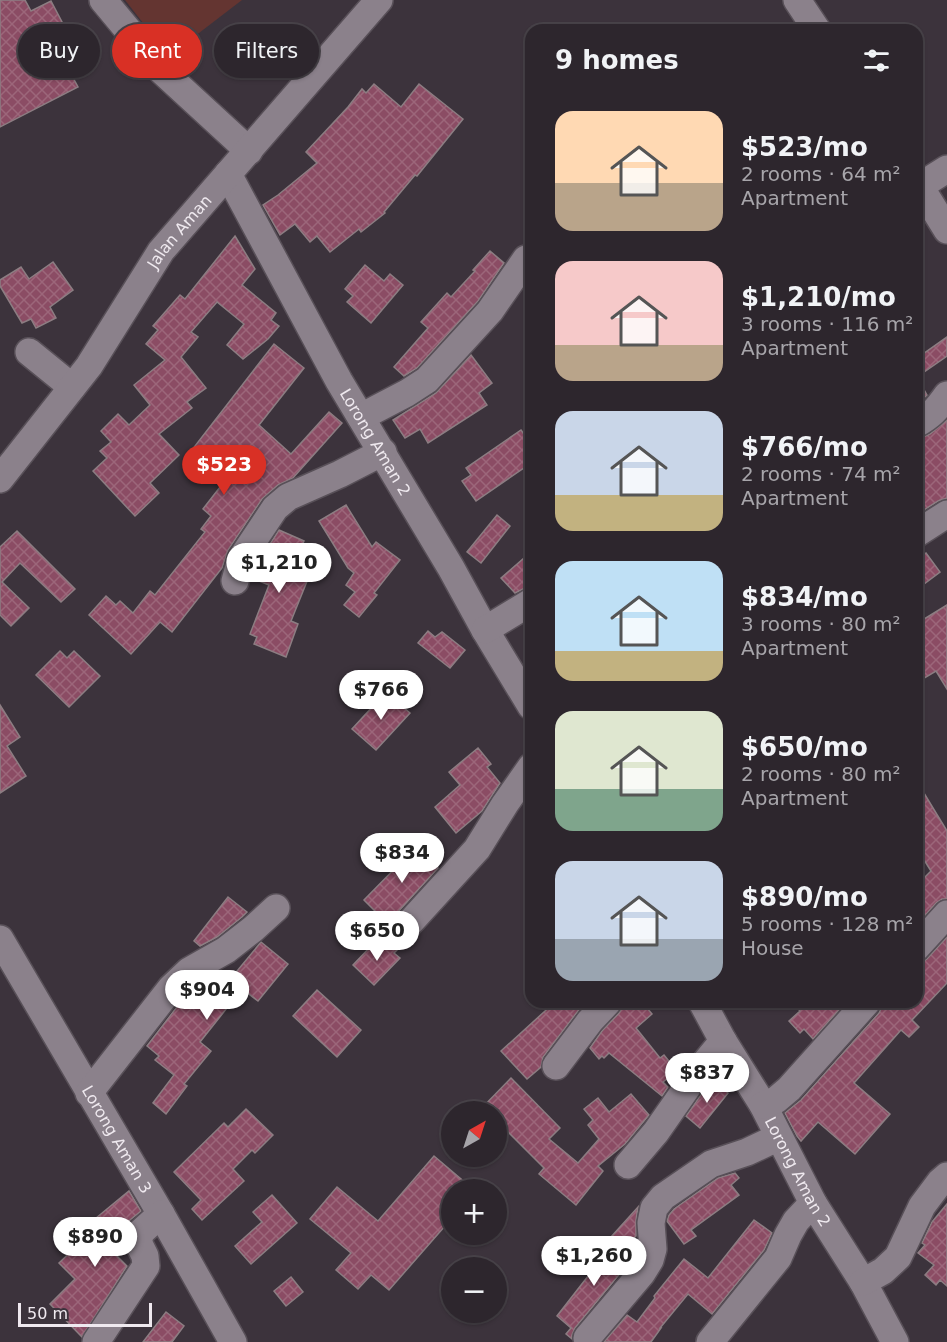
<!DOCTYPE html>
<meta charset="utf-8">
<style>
:root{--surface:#2d262d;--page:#352e35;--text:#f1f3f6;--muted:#a7a5aa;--line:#484349;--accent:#d93025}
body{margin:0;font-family:"DejaVu Sans",sans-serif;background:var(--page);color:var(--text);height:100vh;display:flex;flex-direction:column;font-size:22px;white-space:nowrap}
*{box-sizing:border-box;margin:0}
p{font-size:20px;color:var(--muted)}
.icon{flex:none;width:33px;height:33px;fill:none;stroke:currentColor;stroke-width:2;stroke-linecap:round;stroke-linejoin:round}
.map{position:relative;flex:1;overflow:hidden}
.side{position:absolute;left:525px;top:24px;width:398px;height:984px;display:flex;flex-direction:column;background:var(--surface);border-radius:18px;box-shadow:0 2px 4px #0004,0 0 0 2px var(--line)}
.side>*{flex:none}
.hud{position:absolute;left:18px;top:24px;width:417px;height:54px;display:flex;gap:12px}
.needle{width:39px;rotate:39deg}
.controls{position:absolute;left:441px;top:1101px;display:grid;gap:12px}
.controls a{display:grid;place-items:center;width:66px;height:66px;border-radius:50%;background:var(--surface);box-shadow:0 2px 4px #0004,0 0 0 2px var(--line);font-size:30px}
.scale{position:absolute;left:18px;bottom:15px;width:134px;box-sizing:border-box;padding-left:6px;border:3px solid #efe9ef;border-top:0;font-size:16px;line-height:21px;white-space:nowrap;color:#efe9ef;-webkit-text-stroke:4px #3c333c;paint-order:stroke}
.price{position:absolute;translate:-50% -51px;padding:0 14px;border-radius:21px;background:#fff;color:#222;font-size:20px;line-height:39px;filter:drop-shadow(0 2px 3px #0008)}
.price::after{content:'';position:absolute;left:50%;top:36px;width:18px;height:14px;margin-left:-9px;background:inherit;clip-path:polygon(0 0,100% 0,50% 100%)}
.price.on{background:var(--accent);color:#fff}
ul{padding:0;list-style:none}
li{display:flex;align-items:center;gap:18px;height:150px;padding:0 30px}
li span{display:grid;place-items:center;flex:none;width:168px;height:120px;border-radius:18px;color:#555}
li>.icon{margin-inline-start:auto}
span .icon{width:72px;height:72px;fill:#fffc;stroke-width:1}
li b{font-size:26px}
h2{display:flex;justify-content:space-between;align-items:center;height:72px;padding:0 30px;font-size:26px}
.chip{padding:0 21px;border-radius:27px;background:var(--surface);box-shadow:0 2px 4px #0004,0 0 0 2px var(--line);font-size:21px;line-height:54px}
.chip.on{background:var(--accent);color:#fff}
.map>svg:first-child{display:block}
.grass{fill:#643531}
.building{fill:url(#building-cross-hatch);stroke:#8c7d82;stroke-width:1.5}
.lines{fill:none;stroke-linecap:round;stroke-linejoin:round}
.minor-casing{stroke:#585058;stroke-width:30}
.minor{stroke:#8b818b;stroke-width:27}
.labels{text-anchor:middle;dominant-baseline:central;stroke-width:5;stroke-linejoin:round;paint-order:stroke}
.street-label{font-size:16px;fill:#efe9ef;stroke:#3c333c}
</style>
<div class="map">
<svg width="947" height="1342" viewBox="0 0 947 1342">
<defs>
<pattern id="building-cross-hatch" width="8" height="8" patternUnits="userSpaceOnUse" patternTransform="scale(1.5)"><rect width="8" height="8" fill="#8b4c64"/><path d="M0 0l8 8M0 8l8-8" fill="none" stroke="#9c667a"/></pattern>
</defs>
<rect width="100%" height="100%" fill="#3c333c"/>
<polygon class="grass" points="125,0 242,0 169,56"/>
<g class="building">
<polygon points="0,0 25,0 31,11 51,1 62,22 47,30 78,87 0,127"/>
<polygon points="374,84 401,107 419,84 463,119 417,176 415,175 384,212 385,213 361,232 359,229 330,252 317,236 310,242 295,224 280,235 263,205 278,195 317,163 306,152 348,107 362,89 366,93"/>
<polygon points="235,236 255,269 242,285 276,313 271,320 279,326 268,339 243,359 227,345 244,324 217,302 191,332 198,337 181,357 206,388 187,402 192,408 159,434 179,455 150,483 159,493 135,516 93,471 107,458 100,451 111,442 101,431 118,414 129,425 150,405 134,385 165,360 146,344 158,330 153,326 180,295 185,299"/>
<polygon points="490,251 504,263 478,301 417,368 404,376 394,367 428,328 421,322 447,293 451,297 475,271 473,270"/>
<polygon points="53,262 73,290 50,307 56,318 36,328 31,319 22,323 0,286 0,280 21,267 29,279"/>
<polygon points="365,265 384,281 390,274 403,285 371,323 347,302 353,296 345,289"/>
<polygon points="947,337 947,356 917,377 927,395 916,405 916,359"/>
<polygon points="274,344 304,368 259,425 291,454 329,412 342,423 293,478 278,485 262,499 228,550 222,568 172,632 160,622 131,654 89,615 106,596 116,605 120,601 133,613 150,591 155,595 205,532 201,529 211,516 203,509 224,482 188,455"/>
<polygon points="471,355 492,383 479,393 487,405 428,443 420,429 405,438 393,420 436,393"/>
<polygon points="947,420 947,498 938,501 916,515 916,440 930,434"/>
<polygon points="521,430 531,444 531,463 476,501 462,481 471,475 466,468"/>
<polygon points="346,505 372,547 376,542 400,560 374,593 377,595 359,617 344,605 355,592 346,585 354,573 348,568 319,521"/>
<polygon points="497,515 510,526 481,563 467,552"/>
<polygon points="279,530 304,541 293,567 310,574 291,621 298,624 286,657 254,644 257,637 250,634 269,585 252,578 256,566"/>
<polygon points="17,531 75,589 61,602 20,563 2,582 29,608 11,626 0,615 0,547"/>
<polygon points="531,552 531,586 523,589 515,593 501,578"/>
<polygon points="926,553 940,572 916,590 916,560"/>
<polygon points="947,605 947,689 936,671 916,683 916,649 923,645 916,635 916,624"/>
<polygon points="428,631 435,637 442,632 465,650 450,668 418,643"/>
<polygon points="60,651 67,658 74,651 100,676 69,707 36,675"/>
<polygon points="386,692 410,713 376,750 352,729"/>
<polygon points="0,705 20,737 7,746 26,776 0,793"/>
<polygon points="478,748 491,764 487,767 500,783 482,811 456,833 435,807 460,785 449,772"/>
<polygon points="916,780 947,831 947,899 942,899 936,903 920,921 916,918 916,886 931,871 916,847"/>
<polygon points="416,847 438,868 396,914 393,915 377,913 364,900"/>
<polygon points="228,897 247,912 242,917 217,937 200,946 194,941"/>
<polygon points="947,937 947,983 912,1020 919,1027 909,1037 901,1030 854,1083 890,1114 855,1154 818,1122 801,1141 797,1136 785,1113 801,1100 879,1013 882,1006 882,1002 916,1002 916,963 921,963 927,959"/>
<polygon points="261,942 288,964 258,1001 242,989 200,1042 211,1051 184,1084 187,1086 166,1114 153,1103 174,1075 155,1060 159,1056 147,1046 183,999 192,990 203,999 216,983 223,988"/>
<polygon points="373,944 398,946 399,948 394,953 400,958 374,985 353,965"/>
<polygon points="317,990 361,1030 337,1057 293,1016"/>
<polygon points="555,1002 586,1002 578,1011 543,1057 541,1067 527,1079 501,1051"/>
<polygon points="623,1002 642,1002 652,1014 636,1028 660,1058 664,1055 677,1071 663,1082 668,1087 662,1096 609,1053 604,1058 602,1056 599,1059 590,1048 602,1031 619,1013 623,1006"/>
<polygon points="792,1002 846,1002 813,1039 804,1029 800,1033 789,1021 800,1011"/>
<polygon points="511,1078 560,1128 549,1139 578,1163 599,1139 588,1125 593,1120 584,1109 598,1098 609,1112 631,1094 649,1115 625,1144 598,1166 603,1171 576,1205 539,1174 544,1168 496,1120 496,1112 478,1112"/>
<polygon points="712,1079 728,1093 700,1128 686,1116"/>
<polygon points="246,1109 273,1135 255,1153 252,1150 233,1169 244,1181 202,1220 192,1209 201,1200 174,1172 224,1123 228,1127"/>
<polygon points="434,1156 474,1190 452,1190 452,1218 389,1290 371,1275 358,1289 336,1270 351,1253 310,1219 337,1187 378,1221"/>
<polygon points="735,1173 739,1178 731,1185 739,1195 691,1230 696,1236 684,1244 667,1221 669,1215 674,1209 718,1178"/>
<polygon points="129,1191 141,1211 130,1220 126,1227 123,1237 123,1243 113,1252 127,1266 82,1337 50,1304 75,1279 59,1263 81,1242 88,1250 107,1232 96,1218"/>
<polygon points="272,1195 297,1223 251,1264 235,1246 262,1222 253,1212"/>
<polygon points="947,1204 947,1286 940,1280 936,1285 925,1275 934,1265 918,1253 925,1245 922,1243 932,1222"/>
<polygon points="638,1207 636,1220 636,1236 624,1249 611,1237"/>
<polygon points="754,1220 772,1233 764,1250 712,1314 688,1294 660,1328 661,1328 651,1342 604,1342 627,1315 637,1322 655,1298 654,1296 684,1259 708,1278"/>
<polygon points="614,1244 632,1259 575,1328 572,1335 572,1339 566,1334 571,1328 557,1316 592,1271 591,1270"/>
<polygon points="291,1277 303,1292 286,1306 274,1291"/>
<polygon points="166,1312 184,1326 172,1342 143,1342"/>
</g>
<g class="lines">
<g class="minor-casing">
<g id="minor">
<polyline points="103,0 162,71 249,151"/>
<polyline points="797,0 817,30"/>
<path id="s1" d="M228 174 339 381 451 568 485 630 531 706"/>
<polyline points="916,180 947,230"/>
<polyline points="920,186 947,169"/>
<polyline points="29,352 72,387"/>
<polyline points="361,417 407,393 427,380 490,311 526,259"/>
<path d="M916 424C931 416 937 409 947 395"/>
<path id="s2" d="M0 479 89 366 161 251 379 0"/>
<polyline points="916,534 947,514"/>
<polyline points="235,581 241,559 275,508 288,497 340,474 383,452"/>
<polyline points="485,630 531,602"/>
<polyline points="356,926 394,931 405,928 477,849 505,804 531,767"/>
<path id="s3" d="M0 939 161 1214 233 1342"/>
<polyline points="916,948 947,914"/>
<path id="s4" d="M702 1002 723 1041 763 1105 813 1203 863 1282 895 1342"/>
<polyline points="556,1066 590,1021 608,1002"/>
<polyline points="89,1093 171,988 189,971 226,950 253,929 276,908"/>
<polyline points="763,1105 776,1100 789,1089 867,1002"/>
<polyline points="628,1165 656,1132 700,1069 723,1041"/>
<polyline points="863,1282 883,1271 898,1257 922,1206 940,1182 947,1176"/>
<polyline points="587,1338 642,1273 650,1260 653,1249 651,1223 654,1208 663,1197 711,1164 747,1152 779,1137"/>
<polyline points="96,1342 146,1266 145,1256 138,1242 141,1232 161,1214"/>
<polyline points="710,1342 778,1258 788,1235 796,1221 813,1203"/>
</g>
</g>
<use href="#minor" class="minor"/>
</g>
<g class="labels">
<g class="street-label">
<text stroke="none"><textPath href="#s2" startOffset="306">Jalan Aman</textPath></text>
<text stroke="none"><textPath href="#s1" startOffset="306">Lorong Aman 2</textPath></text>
<text stroke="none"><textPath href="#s3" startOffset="232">Lorong Aman 3</textPath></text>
<text stroke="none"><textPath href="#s4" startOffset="195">Lorong Aman 2</textPath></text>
</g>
</g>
</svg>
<div class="controls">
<a><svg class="needle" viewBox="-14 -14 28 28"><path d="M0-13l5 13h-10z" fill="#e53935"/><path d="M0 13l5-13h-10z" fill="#a7a5aa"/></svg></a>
<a>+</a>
<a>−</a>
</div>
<div class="scale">50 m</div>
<b class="price on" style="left:224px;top:496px">$523</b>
<b class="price" style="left:279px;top:594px">$1,210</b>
<b class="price" style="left:381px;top:721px">$766</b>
<b class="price" style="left:402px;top:884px">$834</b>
<b class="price" style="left:377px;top:962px">$650</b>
<b class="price" style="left:207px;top:1021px">$904</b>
<b class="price" style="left:707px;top:1104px">$837</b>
<b class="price" style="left:95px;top:1268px">$890</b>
<b class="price" style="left:594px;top:1287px">$1,260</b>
<div class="hud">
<a class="chip">Buy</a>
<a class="chip on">Rent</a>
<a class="chip">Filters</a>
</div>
<section class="side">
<h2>9 homes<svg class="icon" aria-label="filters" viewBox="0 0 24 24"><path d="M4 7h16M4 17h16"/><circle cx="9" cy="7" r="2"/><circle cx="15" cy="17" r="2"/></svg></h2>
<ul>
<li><span style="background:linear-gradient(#ffd9b3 60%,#b9a48a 0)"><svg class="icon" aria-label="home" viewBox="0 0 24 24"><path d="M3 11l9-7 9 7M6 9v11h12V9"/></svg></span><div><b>$523/mo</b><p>2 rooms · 64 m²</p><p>Apartment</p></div></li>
<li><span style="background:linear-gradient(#f6c9c9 70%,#b9a48a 0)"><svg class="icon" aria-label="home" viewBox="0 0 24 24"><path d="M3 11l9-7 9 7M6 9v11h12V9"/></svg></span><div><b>$1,210/mo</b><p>3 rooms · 116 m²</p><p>Apartment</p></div></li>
<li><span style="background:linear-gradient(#c9d6e8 70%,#c2b280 0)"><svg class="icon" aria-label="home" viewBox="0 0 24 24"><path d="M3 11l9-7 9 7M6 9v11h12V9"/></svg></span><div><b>$766/mo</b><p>2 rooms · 74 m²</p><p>Apartment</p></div></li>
<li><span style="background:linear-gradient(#bfe0f5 75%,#c2b280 0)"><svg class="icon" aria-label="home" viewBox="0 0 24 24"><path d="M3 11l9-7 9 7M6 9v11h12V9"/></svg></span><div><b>$834/mo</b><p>3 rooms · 80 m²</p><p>Apartment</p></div></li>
<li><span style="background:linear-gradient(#dfe7d0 65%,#7fa58c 0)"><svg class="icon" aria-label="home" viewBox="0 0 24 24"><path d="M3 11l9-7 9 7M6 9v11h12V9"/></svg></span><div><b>$650/mo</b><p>2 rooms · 80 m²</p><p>Apartment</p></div></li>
<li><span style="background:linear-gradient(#c9d6e8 65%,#9aa5b1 0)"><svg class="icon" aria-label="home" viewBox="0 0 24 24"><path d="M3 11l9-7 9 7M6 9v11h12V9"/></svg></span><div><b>$890/mo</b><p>5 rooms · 128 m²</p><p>House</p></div></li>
</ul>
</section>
</div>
